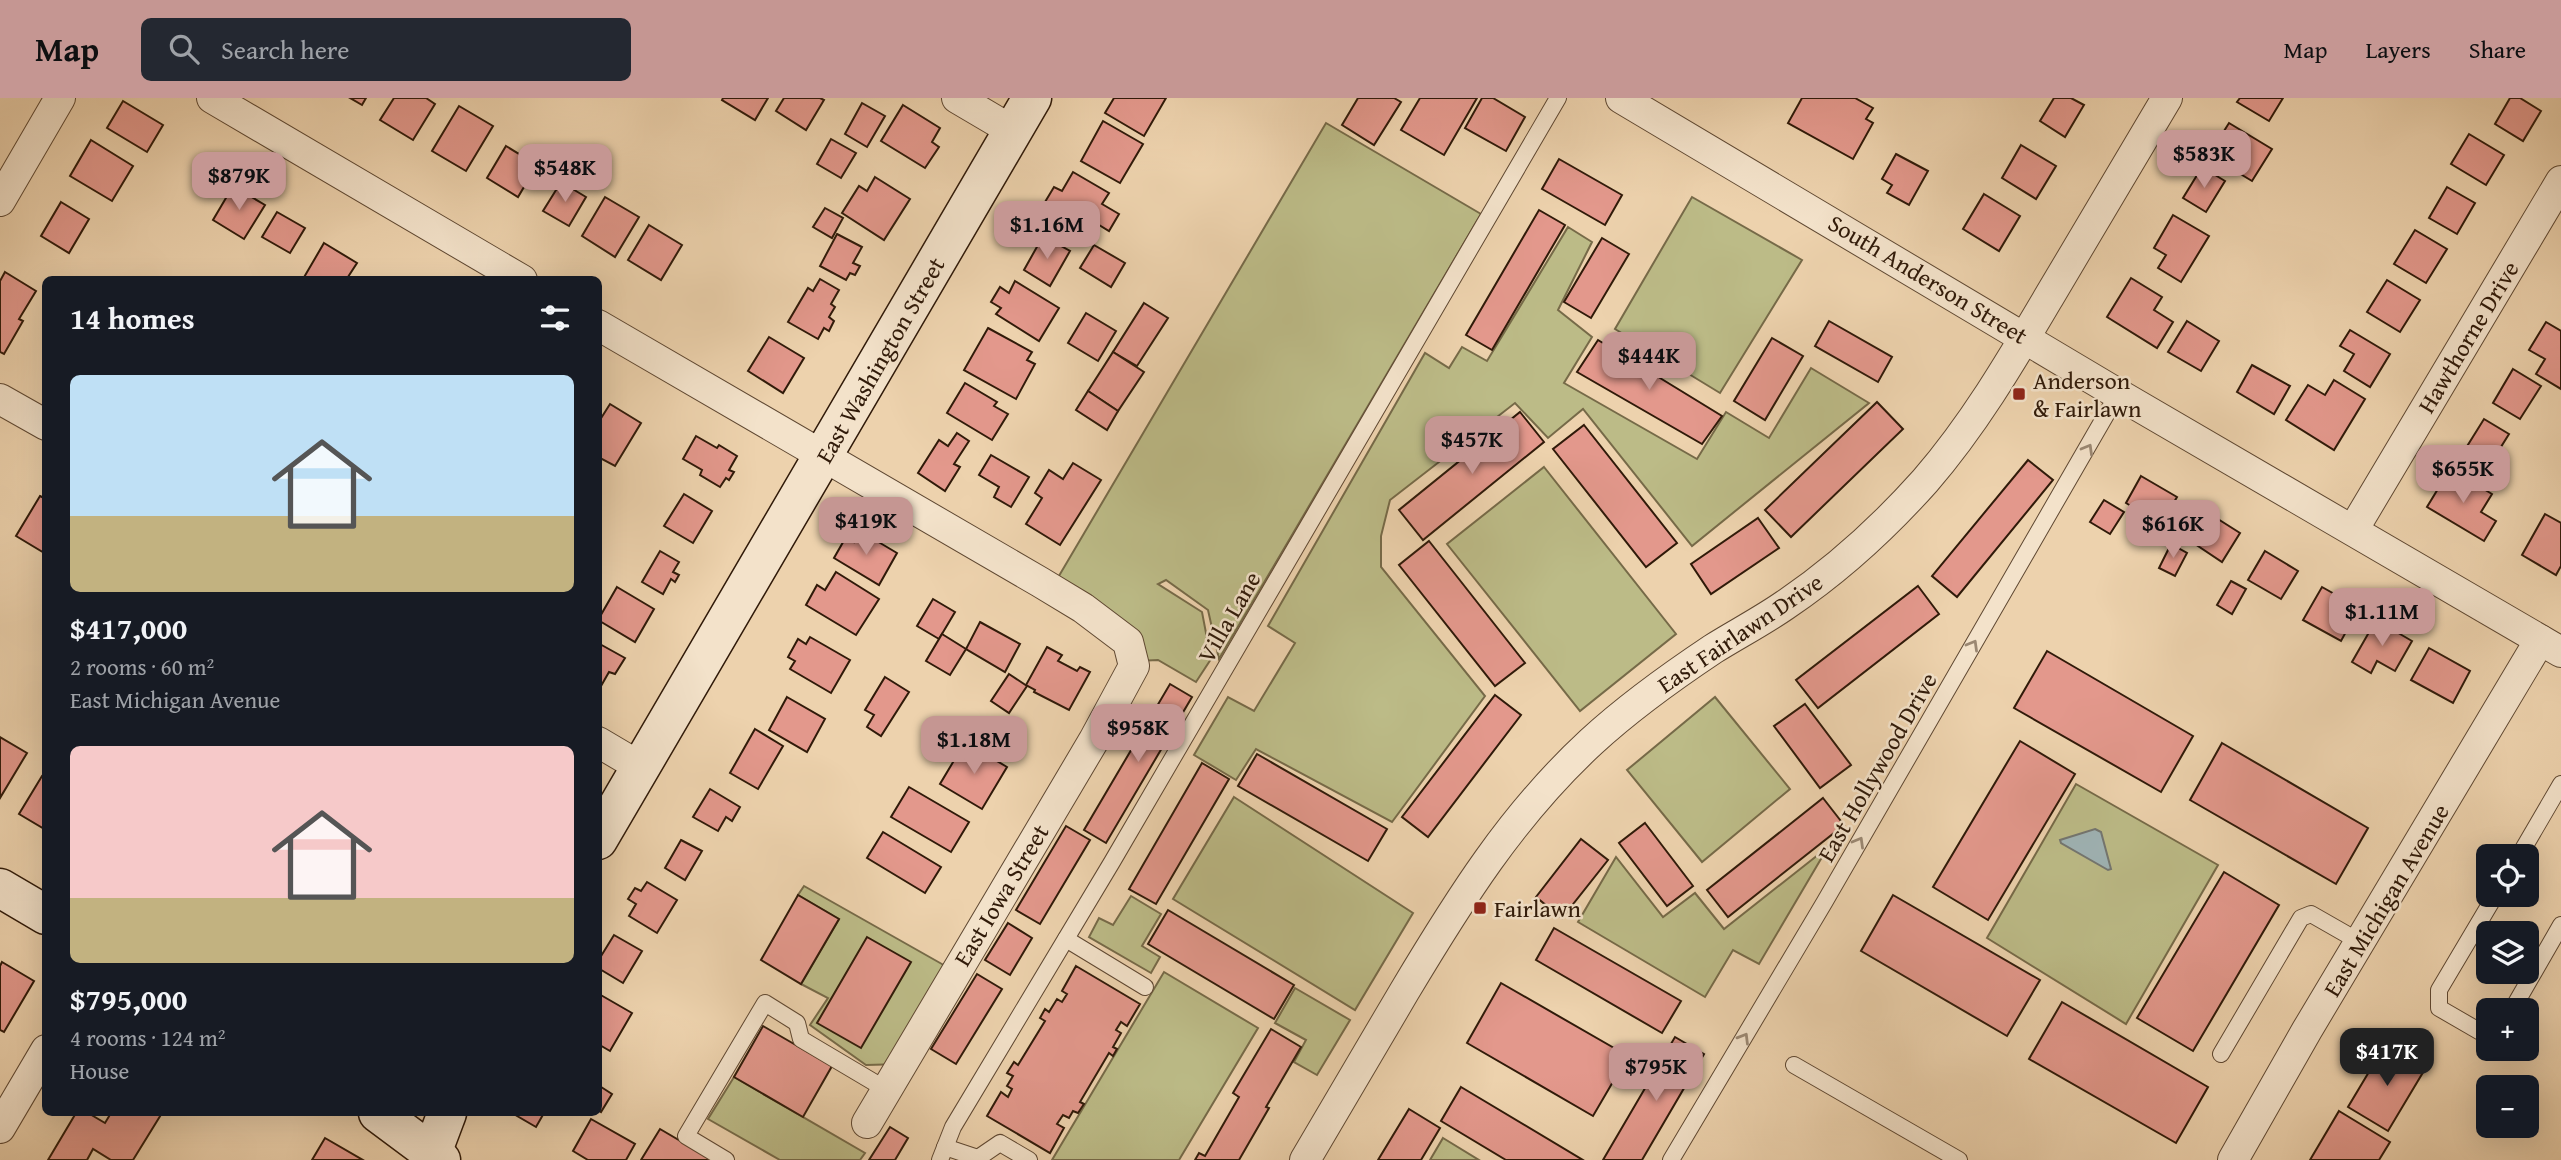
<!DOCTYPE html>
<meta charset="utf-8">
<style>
:root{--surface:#171b24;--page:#242831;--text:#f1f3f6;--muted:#9ea1a6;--accent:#c59692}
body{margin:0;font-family:"Gentium Book Plus",serif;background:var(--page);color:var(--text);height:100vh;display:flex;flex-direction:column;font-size:26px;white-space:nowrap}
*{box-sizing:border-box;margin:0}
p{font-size:23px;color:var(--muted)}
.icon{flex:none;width:38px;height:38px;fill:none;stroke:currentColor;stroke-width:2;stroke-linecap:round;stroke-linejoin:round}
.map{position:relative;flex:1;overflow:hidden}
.panel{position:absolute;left:42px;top:178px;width:560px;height:840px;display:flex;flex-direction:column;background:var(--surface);border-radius:10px;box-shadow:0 7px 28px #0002}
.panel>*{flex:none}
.fabs{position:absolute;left:2476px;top:746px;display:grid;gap:14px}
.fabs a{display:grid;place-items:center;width:63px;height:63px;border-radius:10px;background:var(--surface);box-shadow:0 7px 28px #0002;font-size:35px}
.price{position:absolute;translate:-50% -60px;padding:0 16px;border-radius:14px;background:var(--accent);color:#111;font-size:23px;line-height:46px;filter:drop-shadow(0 2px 4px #0008)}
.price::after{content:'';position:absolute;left:50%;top:42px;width:21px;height:16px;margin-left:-10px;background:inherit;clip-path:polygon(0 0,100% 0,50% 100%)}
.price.current{background:#222;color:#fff}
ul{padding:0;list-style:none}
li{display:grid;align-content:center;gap:14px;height:371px;padding:0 28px}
li span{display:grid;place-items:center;height:217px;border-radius:10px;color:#555}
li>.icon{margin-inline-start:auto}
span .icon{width:126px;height:126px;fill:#fffc;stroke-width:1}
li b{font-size:30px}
h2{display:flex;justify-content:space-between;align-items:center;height:84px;padding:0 28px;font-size:30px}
header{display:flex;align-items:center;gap:42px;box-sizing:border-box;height:98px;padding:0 35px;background:var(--accent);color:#111}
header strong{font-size:33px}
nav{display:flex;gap:38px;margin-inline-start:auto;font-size:24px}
.search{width:490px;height:63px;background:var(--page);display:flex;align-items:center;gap:18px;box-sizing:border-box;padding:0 24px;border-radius:10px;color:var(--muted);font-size:26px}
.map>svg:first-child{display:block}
.green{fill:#bcbb87;stroke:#766a48;stroke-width:2}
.water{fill:#9fb4b6;stroke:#737671;stroke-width:2}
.building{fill:#e3988c;stroke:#301a09;stroke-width:2}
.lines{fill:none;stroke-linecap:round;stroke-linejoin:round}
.lane-casing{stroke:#5f4832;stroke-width:18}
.street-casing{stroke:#5f4832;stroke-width:32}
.secondary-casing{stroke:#301a09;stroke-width:41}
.lane{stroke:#f3e2ca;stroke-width:16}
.street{stroke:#f3e2ca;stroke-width:30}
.secondary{stroke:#f3e2ca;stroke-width:38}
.oneway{stroke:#9b8873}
.poi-dot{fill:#8f2418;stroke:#f3e2ca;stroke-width:2.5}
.labels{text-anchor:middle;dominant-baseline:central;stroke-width:5;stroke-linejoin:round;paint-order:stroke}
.street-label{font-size:24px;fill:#301a09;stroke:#f3e2ca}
.poi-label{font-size:24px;fill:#301a09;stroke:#f3e2ca;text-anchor:start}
</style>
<header>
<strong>Map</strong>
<div class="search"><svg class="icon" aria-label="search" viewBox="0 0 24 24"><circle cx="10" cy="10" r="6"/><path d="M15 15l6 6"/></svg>Search here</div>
<nav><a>Map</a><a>Layers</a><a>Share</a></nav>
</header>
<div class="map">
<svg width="2561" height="1062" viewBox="0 0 2561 1062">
<rect width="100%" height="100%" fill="#edd2ad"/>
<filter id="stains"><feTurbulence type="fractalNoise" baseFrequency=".00286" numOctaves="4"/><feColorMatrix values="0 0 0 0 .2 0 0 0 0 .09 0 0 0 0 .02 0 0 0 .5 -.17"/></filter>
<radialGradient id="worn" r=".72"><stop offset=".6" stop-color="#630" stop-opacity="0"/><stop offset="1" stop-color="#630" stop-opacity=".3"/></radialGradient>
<g class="green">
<polygon points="1326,25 1481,116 1219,561 1208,512 1166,482 1158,486 1202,514 1211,561 1196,584 1158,562 1137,563 1053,488"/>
<polygon points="1692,99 1802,162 1720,295 1615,231"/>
<polygon points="1568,129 1592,144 1558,212 1592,239 1564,285 1697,361 1726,314 1769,340 1811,270 1869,305 1692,448 1583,311 1548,340 1515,305 1390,402 1381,438 1381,469 1485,598 1392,724 1256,651 1236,682 1194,657 1228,599 1254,613 1295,545 1268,528 1425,255 1449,270 1462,249 1487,263"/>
<polygon points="1544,369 1676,536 1580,613 1447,446"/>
<polygon points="1715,599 1790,691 1702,764 1627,672"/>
<polygon points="2076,686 2218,767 2126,926 1987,840"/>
<polygon points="1234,699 1413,815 1355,912 1173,801"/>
<polygon points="1828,749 1759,866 1733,852 1705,899 1578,824 1616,759 1663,819 1695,795 1724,831"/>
<polygon points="804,788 956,874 903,966 866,967 810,927 828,900 801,886 839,821 798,797"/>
<polygon points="1131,798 1161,816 1142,848 1160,859 1151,875 1089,839 1099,820 1113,827"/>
<polygon points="1164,874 1258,930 1179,1062 1052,1062"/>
<polygon points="1295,890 1350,922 1317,977 1294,964 1306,942 1275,925"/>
<polygon points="734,979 865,1055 860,1062 780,1062 708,1021"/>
<polygon points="1443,1040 1479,1062 1430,1062"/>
</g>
<polygon class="water" points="2095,731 2101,734 2111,771 2108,772 2061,745 2060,742"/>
<g class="building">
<polygon points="350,0 366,0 362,7"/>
<polygon points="394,0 426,0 435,6 413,42 380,22"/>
<polygon points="723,0 768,0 755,22 722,2"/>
<polygon points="784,0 820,0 824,2 806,32 776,13"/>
<polygon points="1114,0 1166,0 1144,38 1105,15"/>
<polygon points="1358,0 1394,0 1401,4 1374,47 1342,27"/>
<polygon points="1420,0 1477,0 1444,57 1401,32"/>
<polygon points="1482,0 1493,0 1525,19 1506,53 1465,30"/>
<polygon points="1802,0 1855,0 1873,10 1866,21 1873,25 1853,61 1788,25"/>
<polygon points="2054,0 2071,0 2084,7 2065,39 2040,23"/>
<polygon points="2240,0 2283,0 2269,23 2237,4"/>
<polygon points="2510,0 2520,0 2541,13 2523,43 2495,26"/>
<polygon points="123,3 163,27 147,54 107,30"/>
<polygon points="862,5 885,18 867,49 845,36"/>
<polygon points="903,7 940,30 932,44 939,49 925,70 881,43"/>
<polygon points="459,8 493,28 466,73 432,53"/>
<polygon points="1103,23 1143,46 1120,85 1081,63"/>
<polygon points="2229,25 2272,51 2252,83 2209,57"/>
<polygon points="2469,36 2504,57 2486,87 2451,66"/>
<polygon points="831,41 856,55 841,80 817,66"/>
<polygon points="91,42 133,68 112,103 70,78"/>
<polygon points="2021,47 2056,68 2036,101 2002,80"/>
<polygon points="506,48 537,67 518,99 487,80"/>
<polygon points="1896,56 1928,73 1909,107 1887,95 1892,87 1882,81"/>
<polygon points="1559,61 1622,97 1605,127 1542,91"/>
<polygon points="2202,69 2225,83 2206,114 2183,100"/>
<polygon points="1073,74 1109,95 1102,106 1119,116 1109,133 1091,122 1081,138 1046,118 1052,107 1045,104 1054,89 1062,93"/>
<polygon points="875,79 910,101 884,142 842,115 859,88 867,93"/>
<polygon points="561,84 586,99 569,128 543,113"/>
<polygon points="233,88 265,107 244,141 213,122"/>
<polygon points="2447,89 2475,105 2457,136 2429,120"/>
<polygon points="1984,96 2020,118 1999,153 1963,131"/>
<polygon points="605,99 639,119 615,159 582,138"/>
<polygon points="61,104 89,121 69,155 41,138"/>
<polygon points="825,110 843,120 832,140 813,129"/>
<polygon points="1539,112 1565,127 1492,252 1466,237"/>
<polygon points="277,114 305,130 290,155 262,139"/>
<polygon points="2173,117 2209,138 2181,184 2158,170 2166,157 2154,150"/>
<polygon points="649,127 682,147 661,182 628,162"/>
<polygon points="2415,132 2447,151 2426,185 2394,166"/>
<polygon points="837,136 862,149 853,165 860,168 855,177 850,175 846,182 820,168"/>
<polygon points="1043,138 1070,153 1050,188 1024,172"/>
<polygon points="1602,140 1629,156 1591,220 1564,204"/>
<polygon points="324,145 357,165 346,182 303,181"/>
<polygon points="1094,147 1125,165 1111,189 1080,170"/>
<polygon points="5,174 36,193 19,221 23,223 4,256 0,254 0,183"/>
<polygon points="2131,180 2162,199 2154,212 2173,224 2157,250 2107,219"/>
<polygon points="820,181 839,192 831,206 835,209 829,219 834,223 829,233 824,230 818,241 788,224 808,190 813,193"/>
<polygon points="2387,182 2420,202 2400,234 2367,214"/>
<polygon points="1015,183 1059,210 1039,243 996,216 1001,210 991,204 1000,189 1009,195"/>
<polygon points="1144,205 1168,220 1137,268 1113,254"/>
<polygon points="1086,215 1116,233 1098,263 1068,245"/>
<polygon points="1829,223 1892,259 1878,284 1815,248"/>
<polygon points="2187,223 2219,243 2201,273 2168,254"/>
<polygon points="2546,224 2561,233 2561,291 2536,276 2545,261 2529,252"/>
<polygon points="988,230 1032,254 1027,262 1035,266 1016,301 964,272"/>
<polygon points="2350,232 2390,256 2370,289 2344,273 2354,256 2340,248"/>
<polygon points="769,239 804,260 783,295 748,273"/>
<polygon points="1772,240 1803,258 1765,322 1734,303"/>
<polygon points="1598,242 1722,318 1702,346 1577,274"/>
<polygon points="1113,254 1144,274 1118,313 1088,293"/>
<polygon points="2252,267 2290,288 2274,316 2237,294"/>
<polygon points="2513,271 2541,288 2520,321 2493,305"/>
<polygon points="2334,282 2365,301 2334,352 2286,322 2308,287 2325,297"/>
<polygon points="965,285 997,304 994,308 1008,316 992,342 947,315"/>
<polygon points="1088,293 1118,313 1107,332 1076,312"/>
<polygon points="1877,304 1903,331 1791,439 1765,412"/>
<polygon points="610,306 641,325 615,368 598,359 598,325"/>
<polygon points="1520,314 1544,344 1423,442 1399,412"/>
<polygon points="2484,321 2509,336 2486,373 2461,358"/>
<polygon points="1584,327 1677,445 1646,469 1553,351"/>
<polygon points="957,335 969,343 954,366 960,369 945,393 918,375 939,342 948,348"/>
<polygon points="696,338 717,350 719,347 737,358 729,372 734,374 729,382 726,380 720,389 700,377 702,372 683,361"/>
<polygon points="991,357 1029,379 1011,409 994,399 999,389 979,377"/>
<polygon points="2028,362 2053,382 1957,499 1932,478"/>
<polygon points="1073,365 1101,382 1060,447 1026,426 1042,400 1035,395 1049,372 1063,381"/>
<polygon points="2450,371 2492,396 2481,414 2496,423 2484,443 2427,409"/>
<polygon points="2141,378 2177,399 2161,426 2126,405"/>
<polygon points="684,396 712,413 693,445 664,428"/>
<polygon points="40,398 46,401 46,456 16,438"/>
<polygon points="2104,402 2124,414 2110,436 2090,424"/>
<polygon points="2210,416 2240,435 2222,464 2192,444"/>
<polygon points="2545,416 2561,425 2561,468 2556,477 2522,457"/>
<polygon points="1758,420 1779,450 1711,496 1691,466"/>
<polygon points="860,433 897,455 879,487 834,460 846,439 854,444"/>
<polygon points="1429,443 1525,565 1495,588 1399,467"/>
<polygon points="2171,446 2187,455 2175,478 2159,470"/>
<polygon points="660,453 679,464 673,474 679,477 675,484 671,481 663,496 642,484"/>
<polygon points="2265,453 2298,473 2281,501 2248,482"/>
<polygon points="836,474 879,501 856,537 806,507 817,487 825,492"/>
<polygon points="2231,483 2246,491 2232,516 2217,507"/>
<polygon points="1918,488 1939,516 1818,610 1796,582"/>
<polygon points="617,489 654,511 635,544 598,522"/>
<polygon points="2322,489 2359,510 2341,543 2303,522"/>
<polygon points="933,501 955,514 939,541 917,528"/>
<polygon points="2376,522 2412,543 2395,573 2377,563 2371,575 2352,564"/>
<polygon points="980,524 1020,546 1005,574 966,551"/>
<polygon points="942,536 966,551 950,577 926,563"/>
<polygon points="810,539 850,562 831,595 790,571 795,563 788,559 798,541 806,546"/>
<polygon points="598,545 625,560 615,576 609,574 601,588 598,587"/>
<polygon points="1047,549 1062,557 1058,563 1077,573 1080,569 1090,574 1069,612 1034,594 1035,592 1026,587"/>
<polygon points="2429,550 2470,573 2453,605 2411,582"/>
<polygon points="2047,553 2193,638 2161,694 2014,610"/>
<polygon points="1009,576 1027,588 1009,615 991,603"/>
<polygon points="885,579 909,594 881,638 867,629 874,617 865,612"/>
<polygon points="1170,586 1192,599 1106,745 1084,732"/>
<polygon points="1495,597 1521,617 1428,739 1402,719"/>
<polygon points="787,599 825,621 807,654 769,632"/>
<polygon points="1805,606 1851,667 1820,690 1774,628"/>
<polygon points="755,631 783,648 758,691 730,675"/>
<polygon points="0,639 27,655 0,700"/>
<polygon points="2020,643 2075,676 1988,822 1933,789"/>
<polygon points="965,644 1007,669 982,711 940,686"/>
<polygon points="2222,645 2368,730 2336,786 2190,702"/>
<polygon points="1257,656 1387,731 1368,763 1238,688"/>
<polygon points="1202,665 1229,681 1156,806 1129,791"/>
<polygon points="42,678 46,680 46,732 19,716"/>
<polygon points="909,689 969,724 951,754 891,719"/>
<polygon points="710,691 740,709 732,723 726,719 718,733 693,719"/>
<polygon points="1823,700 1844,727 1728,819 1707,792"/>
<polygon points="1645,725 1693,788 1667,808 1619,745"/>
<polygon points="1066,728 1090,742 1040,826 1016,812"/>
<polygon points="883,734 941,769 925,795 867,760"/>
<polygon points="1581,741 1608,762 1562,820 1536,799"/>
<polygon points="681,742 702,753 685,782 665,770"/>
<polygon points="2224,774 2279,807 2193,953 2137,920"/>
<polygon points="647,784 677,802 657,835 629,818 636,806 628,801 635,790 641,793"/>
<polygon points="798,797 839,821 801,886 761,862"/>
<polygon points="1893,797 2040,882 2007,938 1861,853"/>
<polygon points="1168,812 1294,887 1274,921 1148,846"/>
<polygon points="1008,825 1032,840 1010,877 985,862"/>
<polygon points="1554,830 1681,903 1662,935 1536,862"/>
<polygon points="614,837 642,853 623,885 598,870 598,863"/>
<polygon points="867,839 911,864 861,950 817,925"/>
<polygon points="2,864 34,883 4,934 0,932 0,868"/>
<polygon points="1076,868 1140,906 1127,928 1121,924 1116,932 1121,935 1113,949 1117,951 1113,958 1109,955 1080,1004 1084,1006 1078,1015 1073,1013 1069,1020 1063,1017 1057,1026 1064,1030 1050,1055 987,1018 1001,994 1008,999 1012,991 1007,988 1013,978 1007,975 1014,964 1018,967 1045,923 1040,920 1045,911 1049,914 1057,901 1062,904 1067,896 1062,893"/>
<polygon points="977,876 1002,891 956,966 931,951"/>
<polygon points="1501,885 1628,958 1593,1018 1467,945"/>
<polygon points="599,896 632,915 610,953 598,946"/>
<polygon points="2062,904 2208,989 2176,1045 2029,961"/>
<polygon points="763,928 832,968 803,1019 734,979"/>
<polygon points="1271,931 1301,949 1266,1009 1269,1010 1239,1062 1195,1062 1199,1055 1205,1058 1239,999 1233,995"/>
<polygon points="1675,939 1704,956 1642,1062 1603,1062"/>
<polygon points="2385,947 2425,971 2388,1033 2348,1009"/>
<polygon points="598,987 612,996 601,1014 598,1012"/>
<polygon points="1461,989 1583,1062 1506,1062 1441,1023"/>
<polygon points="1409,1011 1440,1030 1421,1062 1378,1062"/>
<polygon points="2339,1013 2390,1044 2379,1062 2310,1062"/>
<polygon points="76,1015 88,1015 105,1025 111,1015 162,1015 133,1062 111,1062 93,1051 87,1062 48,1062"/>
<polygon points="512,1015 544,1015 536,1029"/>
<polygon points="591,1021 635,1046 626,1062 588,1062 573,1053"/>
<polygon points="890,1029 908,1040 895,1062 869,1062"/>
<polygon points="660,1031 711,1061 710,1062 641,1062"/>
<polygon points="325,1040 363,1062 312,1062"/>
</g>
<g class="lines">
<g class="lane-casing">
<g id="lane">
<polyline points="2519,758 2561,686"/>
<polyline points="1066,841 1145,889"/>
<polyline points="2512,912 2561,827"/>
<polyline points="2488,934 2484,936 2439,910 2439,892 2496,796"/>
<polyline points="2221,956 2301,820 2311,816 2360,844"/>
<polyline points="1794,967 1959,1062"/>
<polyline points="945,1049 978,1060 1000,1045 1029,1062"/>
<polyline points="726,1062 686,1038 765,905 797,925 801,941 887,992"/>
<polyline points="940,1062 953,1029 1112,764 1558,0"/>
<polyline points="1671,1062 1824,805 2118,296"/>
</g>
</g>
<g class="street-casing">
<g id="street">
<polyline points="212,0 522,182"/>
<polyline points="957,0 1013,33"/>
<polyline points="1621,0 2118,296 2561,554"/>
<polyline points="0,103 60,0"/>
<polyline points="598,227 1040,484 1083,510 1128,544 1134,568 1094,642 867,1025"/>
<polyline points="0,301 46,327"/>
<polyline points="2353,432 2561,83"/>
<polyline points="598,644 642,670"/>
<polyline points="0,1030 46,952"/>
<path d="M1305 1062C1338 1006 1371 950 1404 894 1459 802 1512 717 1591 644 1629 609 1671 579 1713 551 1737 536 1762 523 1785 507 1837 472 1883 430 1925 383 1976 324 2014 258 2053 192 2091 128 2129 64 2167 0"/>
<polyline points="2233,1062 2307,932 2540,542"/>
</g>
</g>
<g class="secondary-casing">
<g id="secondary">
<polyline points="598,742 1032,0"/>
<polyline points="0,790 46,817"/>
<polyline points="378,1015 441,1062"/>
<polyline points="432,1055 447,1015"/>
</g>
</g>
<use href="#lane" class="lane"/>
<use href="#street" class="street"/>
<use href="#secondary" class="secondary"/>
</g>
<defs><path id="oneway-chevron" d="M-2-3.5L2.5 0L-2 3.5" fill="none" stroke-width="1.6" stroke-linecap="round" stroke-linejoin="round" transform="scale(1.75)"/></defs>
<g class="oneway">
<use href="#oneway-chevron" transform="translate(2088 351) rotate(-60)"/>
<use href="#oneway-chevron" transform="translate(1973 547) rotate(-60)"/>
<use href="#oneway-chevron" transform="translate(1859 744) rotate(-60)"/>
<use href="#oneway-chevron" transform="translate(1744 940) rotate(-59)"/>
</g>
<g class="poi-dot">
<rect x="2012" y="289" width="14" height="14" rx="3.5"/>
<rect x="1473" y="803" width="14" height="14" rx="3.5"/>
</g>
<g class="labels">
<g class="street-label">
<text transform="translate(1928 181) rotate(31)">South Anderson Street</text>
<text transform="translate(2468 239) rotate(-59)">Hawthorne Drive</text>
<text transform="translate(880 262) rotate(-60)">East Washington Street</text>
<text transform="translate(1229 519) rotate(-60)">Villa Lane</text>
<text transform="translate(1740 535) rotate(-34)">East Fairlawn Drive</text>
<text transform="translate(1877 669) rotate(-60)">East Hollywood Drive</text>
<text transform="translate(1001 797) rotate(-59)">East Iowa Street</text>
<text transform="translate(2386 802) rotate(-59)">East Michigan Avenue</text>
</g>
<g class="poi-label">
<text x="2033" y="282">Anderson<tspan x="2033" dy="28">&amp; Fairlawn</tspan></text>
<text x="1494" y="810">Fairlawn</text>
</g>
</g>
<rect width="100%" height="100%" filter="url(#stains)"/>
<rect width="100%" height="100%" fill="url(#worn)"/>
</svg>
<div class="fabs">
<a><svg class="icon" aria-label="locate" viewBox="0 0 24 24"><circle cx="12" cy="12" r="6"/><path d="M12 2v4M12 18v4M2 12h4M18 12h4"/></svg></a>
<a><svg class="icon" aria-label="layers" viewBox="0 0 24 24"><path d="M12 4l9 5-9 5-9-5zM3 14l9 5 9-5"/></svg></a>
<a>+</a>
<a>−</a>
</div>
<b class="price" style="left:2204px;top:92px">$583K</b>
<b class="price" style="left:565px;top:106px">$548K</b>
<b class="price" style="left:239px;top:114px">$879K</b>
<b class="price" style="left:1047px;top:163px">$1.16M</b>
<b class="price" style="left:1649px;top:294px">$444K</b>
<b class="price" style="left:1472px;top:378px">$457K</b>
<b class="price" style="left:2463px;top:407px">$655K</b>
<b class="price" style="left:866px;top:459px">$419K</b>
<b class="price" style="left:2173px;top:462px">$616K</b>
<b class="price" style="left:2382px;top:550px">$1.11M</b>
<b class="price" style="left:1138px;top:666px">$958K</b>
<b class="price" style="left:974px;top:678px">$1.18M</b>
<b class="price current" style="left:2387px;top:990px">$417K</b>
<b class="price" style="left:1656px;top:1005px">$795K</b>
<section class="panel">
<h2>14 homes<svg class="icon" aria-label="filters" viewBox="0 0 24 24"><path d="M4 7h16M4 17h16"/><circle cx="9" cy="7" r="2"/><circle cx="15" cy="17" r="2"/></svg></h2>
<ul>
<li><span style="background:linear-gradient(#bfe0f5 65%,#c2b280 0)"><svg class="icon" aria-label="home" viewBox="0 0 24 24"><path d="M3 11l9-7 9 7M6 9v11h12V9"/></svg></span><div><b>$417,000</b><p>2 rooms · 60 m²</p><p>East Michigan Avenue</p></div></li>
<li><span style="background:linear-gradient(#f6c9c9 70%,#c2b280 0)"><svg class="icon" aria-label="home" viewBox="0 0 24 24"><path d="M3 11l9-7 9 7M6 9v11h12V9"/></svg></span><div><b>$795,000</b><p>4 rooms · 124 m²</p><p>House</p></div></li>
</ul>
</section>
</div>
